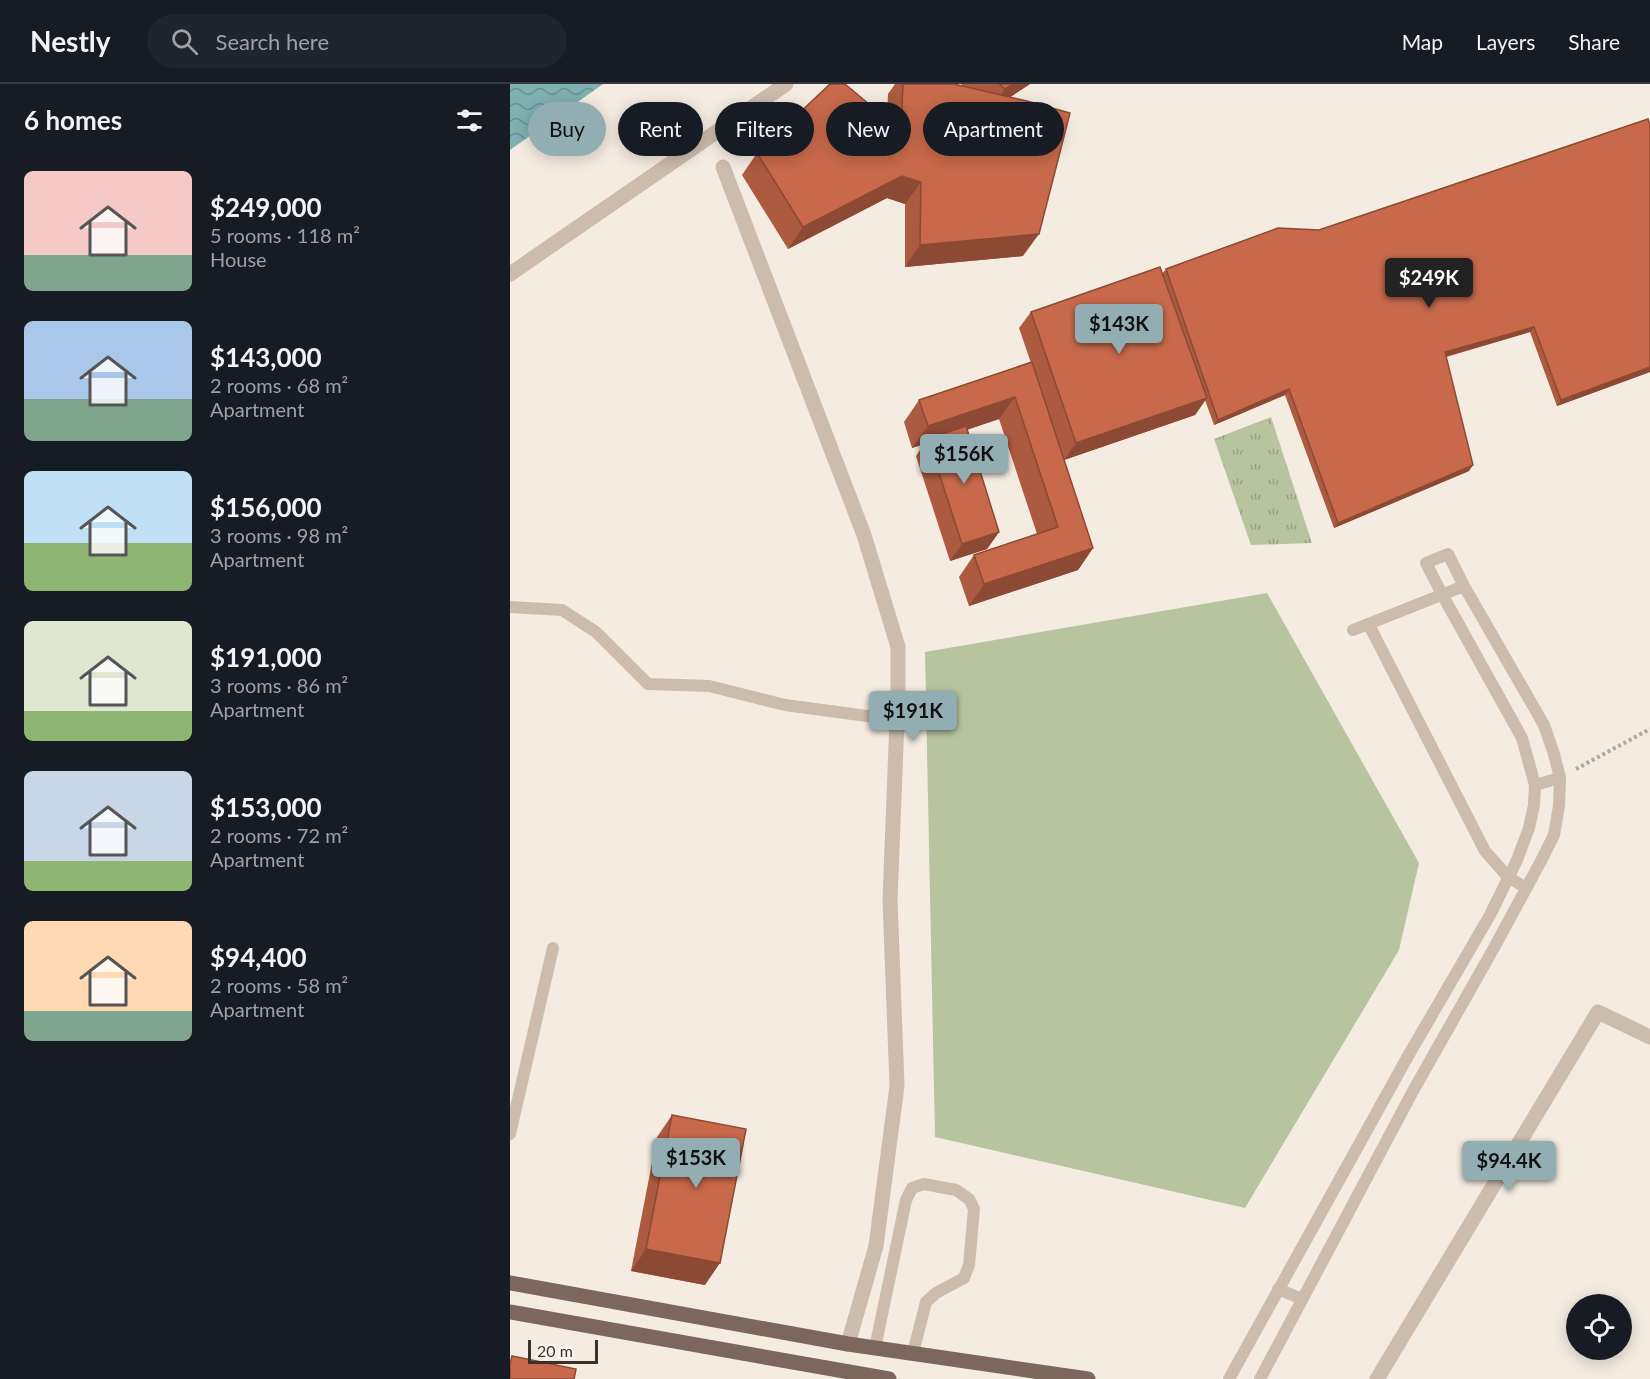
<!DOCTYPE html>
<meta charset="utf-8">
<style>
:root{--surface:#171b24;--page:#20242c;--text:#f1f3f6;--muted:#9ea1a6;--line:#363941;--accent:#92aeb2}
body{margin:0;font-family:Lato,sans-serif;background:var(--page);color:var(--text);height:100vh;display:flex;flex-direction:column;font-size:22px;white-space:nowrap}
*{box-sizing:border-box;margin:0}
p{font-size:20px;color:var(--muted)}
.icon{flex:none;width:33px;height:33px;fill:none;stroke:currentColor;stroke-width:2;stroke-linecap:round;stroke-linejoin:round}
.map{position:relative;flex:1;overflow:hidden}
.sheet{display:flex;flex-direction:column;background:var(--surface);width:510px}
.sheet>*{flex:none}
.top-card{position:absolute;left:18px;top:18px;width:570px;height:54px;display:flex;gap:12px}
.tools{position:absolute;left:1056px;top:1210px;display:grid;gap:12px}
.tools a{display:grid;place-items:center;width:66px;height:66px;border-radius:50%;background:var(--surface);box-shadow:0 3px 15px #0003;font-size:30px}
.scale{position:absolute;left:18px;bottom:15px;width:70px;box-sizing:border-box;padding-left:6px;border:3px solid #3b302b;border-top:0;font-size:16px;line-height:21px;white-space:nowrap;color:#3b302b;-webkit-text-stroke:4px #fbf5ee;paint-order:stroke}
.price{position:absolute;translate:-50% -51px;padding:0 14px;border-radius:6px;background:var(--accent);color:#111;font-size:20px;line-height:39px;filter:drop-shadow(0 2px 3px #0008)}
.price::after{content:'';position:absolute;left:50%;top:36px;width:18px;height:14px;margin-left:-9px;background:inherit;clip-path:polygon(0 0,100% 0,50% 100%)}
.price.on{background:#222;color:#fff}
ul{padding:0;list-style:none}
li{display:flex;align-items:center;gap:18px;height:150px;padding:0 24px}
li span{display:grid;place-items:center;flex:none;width:168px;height:120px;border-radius:9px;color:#555}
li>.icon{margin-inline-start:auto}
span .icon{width:72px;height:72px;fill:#fffc;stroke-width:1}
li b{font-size:26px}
h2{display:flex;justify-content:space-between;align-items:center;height:72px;padding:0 24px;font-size:26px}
.tag{padding:0 21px;border-radius:27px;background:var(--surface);box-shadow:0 3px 15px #0003;font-size:21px;line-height:54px}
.tag.on{background:var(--accent);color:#111}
header{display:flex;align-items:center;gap:36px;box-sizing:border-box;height:84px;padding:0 30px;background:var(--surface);border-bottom:2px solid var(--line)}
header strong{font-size:28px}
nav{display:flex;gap:33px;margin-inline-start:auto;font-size:21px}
.search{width:420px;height:54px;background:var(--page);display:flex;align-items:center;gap:15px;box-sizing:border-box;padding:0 21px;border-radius:33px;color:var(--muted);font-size:22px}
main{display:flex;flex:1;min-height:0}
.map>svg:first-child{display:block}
.park{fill:url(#park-tufts)}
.garden{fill:#b8c4a0}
.water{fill:url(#water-waves)}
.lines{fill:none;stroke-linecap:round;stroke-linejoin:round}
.path{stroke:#b9a596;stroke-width:4;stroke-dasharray:3 3;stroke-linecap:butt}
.lane{stroke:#cdbbac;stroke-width:12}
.street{stroke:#cdbbac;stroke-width:15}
.primary{stroke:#7d675c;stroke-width:15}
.wall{fill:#ac5a40}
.shaded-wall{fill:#8c4a34}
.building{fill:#c8694b;stroke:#8c4a34;stroke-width:1.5}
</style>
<header>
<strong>Nestly</strong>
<div class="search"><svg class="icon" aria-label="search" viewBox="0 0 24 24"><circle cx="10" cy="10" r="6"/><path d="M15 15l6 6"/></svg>Search here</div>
<nav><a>Map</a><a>Layers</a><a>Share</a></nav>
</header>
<main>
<section class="sheet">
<h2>6 homes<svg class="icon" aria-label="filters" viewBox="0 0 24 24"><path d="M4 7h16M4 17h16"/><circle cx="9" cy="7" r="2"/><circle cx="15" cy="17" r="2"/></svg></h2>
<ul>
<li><span style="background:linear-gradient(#f6c9c9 70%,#7fa58c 0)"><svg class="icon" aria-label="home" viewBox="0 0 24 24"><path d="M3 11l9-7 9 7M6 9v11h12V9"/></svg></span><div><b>$249,000</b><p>5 rooms · 118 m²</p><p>House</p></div></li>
<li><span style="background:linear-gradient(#a9c7e8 65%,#7fa58c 0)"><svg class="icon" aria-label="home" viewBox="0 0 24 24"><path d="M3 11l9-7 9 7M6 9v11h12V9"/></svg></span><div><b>$143,000</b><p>2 rooms · 68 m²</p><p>Apartment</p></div></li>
<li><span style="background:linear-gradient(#bfe0f5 60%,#8fb573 0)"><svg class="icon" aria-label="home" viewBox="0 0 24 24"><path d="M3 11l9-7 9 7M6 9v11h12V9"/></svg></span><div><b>$156,000</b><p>3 rooms · 98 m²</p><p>Apartment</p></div></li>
<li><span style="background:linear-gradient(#dfe7d0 75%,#8fb573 0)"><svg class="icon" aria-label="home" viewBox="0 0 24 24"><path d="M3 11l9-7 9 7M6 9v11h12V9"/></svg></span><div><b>$191,000</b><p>3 rooms · 86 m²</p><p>Apartment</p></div></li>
<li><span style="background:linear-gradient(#c9d6e8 75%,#8fb573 0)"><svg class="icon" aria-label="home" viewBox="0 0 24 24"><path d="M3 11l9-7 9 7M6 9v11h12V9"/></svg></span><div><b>$153,000</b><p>2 rooms · 72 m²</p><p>Apartment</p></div></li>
<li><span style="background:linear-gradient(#ffd9b3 75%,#7fa58c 0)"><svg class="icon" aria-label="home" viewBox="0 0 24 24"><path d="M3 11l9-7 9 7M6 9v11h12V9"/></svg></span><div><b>$94,400</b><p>2 rooms · 58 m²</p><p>Apartment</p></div></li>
</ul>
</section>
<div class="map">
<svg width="1140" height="1295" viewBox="0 0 1140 1295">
<defs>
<pattern id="park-tufts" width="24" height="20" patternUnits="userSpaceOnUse" patternTransform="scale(1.5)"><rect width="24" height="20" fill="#b8c4a0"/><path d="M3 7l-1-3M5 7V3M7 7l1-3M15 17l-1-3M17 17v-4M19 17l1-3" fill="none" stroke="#97a083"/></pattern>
<pattern id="water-waves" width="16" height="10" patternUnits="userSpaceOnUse" patternTransform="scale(1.5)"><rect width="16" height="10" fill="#7fb0b2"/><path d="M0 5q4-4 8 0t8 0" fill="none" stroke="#699091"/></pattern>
</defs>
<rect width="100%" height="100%" fill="#f4ebe1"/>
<polygon class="park" points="761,333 802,459 741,461 704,355"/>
<polygon class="garden" points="757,509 909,779 889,866 735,1124 425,1053 415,568"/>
<polygon class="water" points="0,0 93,0 0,66"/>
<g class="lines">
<polyline class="path" points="1066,685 1140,645"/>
<g class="lane">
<polyline points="0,523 52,526 86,548 138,600 199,602 275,621 387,636"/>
<polyline points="859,541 975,767 998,793 1016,804"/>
<polyline points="843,546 954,502"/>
<polyline points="1025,701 1050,694"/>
<polyline points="0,1050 43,864"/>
<polyline points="768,1205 792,1215"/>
<polyline points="365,1264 396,1116 402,1104 414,1100 446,1106 459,1115 464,1125 459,1181 454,1194 426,1209 416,1218 403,1269"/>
<polyline points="719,1295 898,972 980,831 1007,776 1019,744 1024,721 1025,701 1012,654 933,512 916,479 938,470 954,502 1034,641 1044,670 1050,694 1049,722 1044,751 1031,777 985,862 903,1007 750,1295"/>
</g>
<g class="street">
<polyline points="213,83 354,451 388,563 388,611 380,816 387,1002 366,1162 338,1260"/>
<polyline points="0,190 276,0"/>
<polyline points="867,1295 1088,928 1140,953"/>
</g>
<g class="primary">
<polyline points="0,1199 338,1260 578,1295"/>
<polyline points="0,1228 379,1295"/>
</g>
</g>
<g class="wall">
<polygon points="385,0 444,0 453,2 451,0 520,0 500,13 513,172 395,183 395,120 377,114 278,165 232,91 247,69 377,35 378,10"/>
<polygon points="1140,41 1140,288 1047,322 1020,248 936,273 959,387 824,444 775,311 704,341 695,316 685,331 554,376 583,464 568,486 459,522 449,493 464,471 527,450 489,335 457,346 489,448 477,465 440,477 406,372 414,360 402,364 394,338 409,316 521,279 509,244 521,228 652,190 656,185 809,146"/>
<polygon points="162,1031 195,1201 121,1187 147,1053"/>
</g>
<g class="shaded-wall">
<polygon points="503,0 520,0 479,27 495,5"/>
<polygon points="392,92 411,98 395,120 377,114 278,165 293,143"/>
<polygon points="529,150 513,172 395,183 410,161"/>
<polygon points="1024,243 1020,248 931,274 935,268"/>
<polygon points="1140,283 1140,288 1047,322 1051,316"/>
<polygon points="779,305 775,311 704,341 708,336"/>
<polygon points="505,313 489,335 419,358 418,355 414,360 402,364 418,342"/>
<polygon points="697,314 685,331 554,376 566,359"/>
<polygon points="963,381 959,387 824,444 828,439"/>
<polygon points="489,448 477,465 440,477 452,460"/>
<polygon points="583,464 568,486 459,522 474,500"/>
<polygon points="136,1165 210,1179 195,1201 121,1187"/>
</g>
<g class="building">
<polygon points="320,0 335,0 391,47 393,0 444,0 517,17 560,29 529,150 410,161 411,98 392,92 293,143 247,69"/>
<polygon points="489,0 503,0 495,5"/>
<polygon points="1138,35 1140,41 1140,283 1051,316 1024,243 935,268 963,381 828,439 779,305 708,336 656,185 768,144 809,146"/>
<polygon points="650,183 697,314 566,359 521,228"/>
<polygon points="522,278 583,464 474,500 464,471 548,443 505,313 418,342 409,316"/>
<polygon points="456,342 489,448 452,460 418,355"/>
<polygon points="162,1031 236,1045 210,1179 136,1165"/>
<polygon points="2,1272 66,1285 64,1295 0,1295 0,1280"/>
</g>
</svg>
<div class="tools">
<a><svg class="icon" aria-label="locate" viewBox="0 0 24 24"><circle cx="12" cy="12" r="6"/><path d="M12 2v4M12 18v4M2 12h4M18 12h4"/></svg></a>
</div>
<div class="scale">20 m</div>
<b class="price on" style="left:919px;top:225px">$249K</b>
<b class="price" style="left:609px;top:271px">$143K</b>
<b class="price" style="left:454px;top:401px">$156K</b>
<b class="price" style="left:403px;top:658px">$191K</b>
<b class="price" style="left:186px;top:1105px">$153K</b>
<b class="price" style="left:999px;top:1108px">$94.4K</b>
<div class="top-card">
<a class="tag on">Buy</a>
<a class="tag">Rent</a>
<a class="tag">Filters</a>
<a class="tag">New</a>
<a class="tag">Apartment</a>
</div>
</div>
</main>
